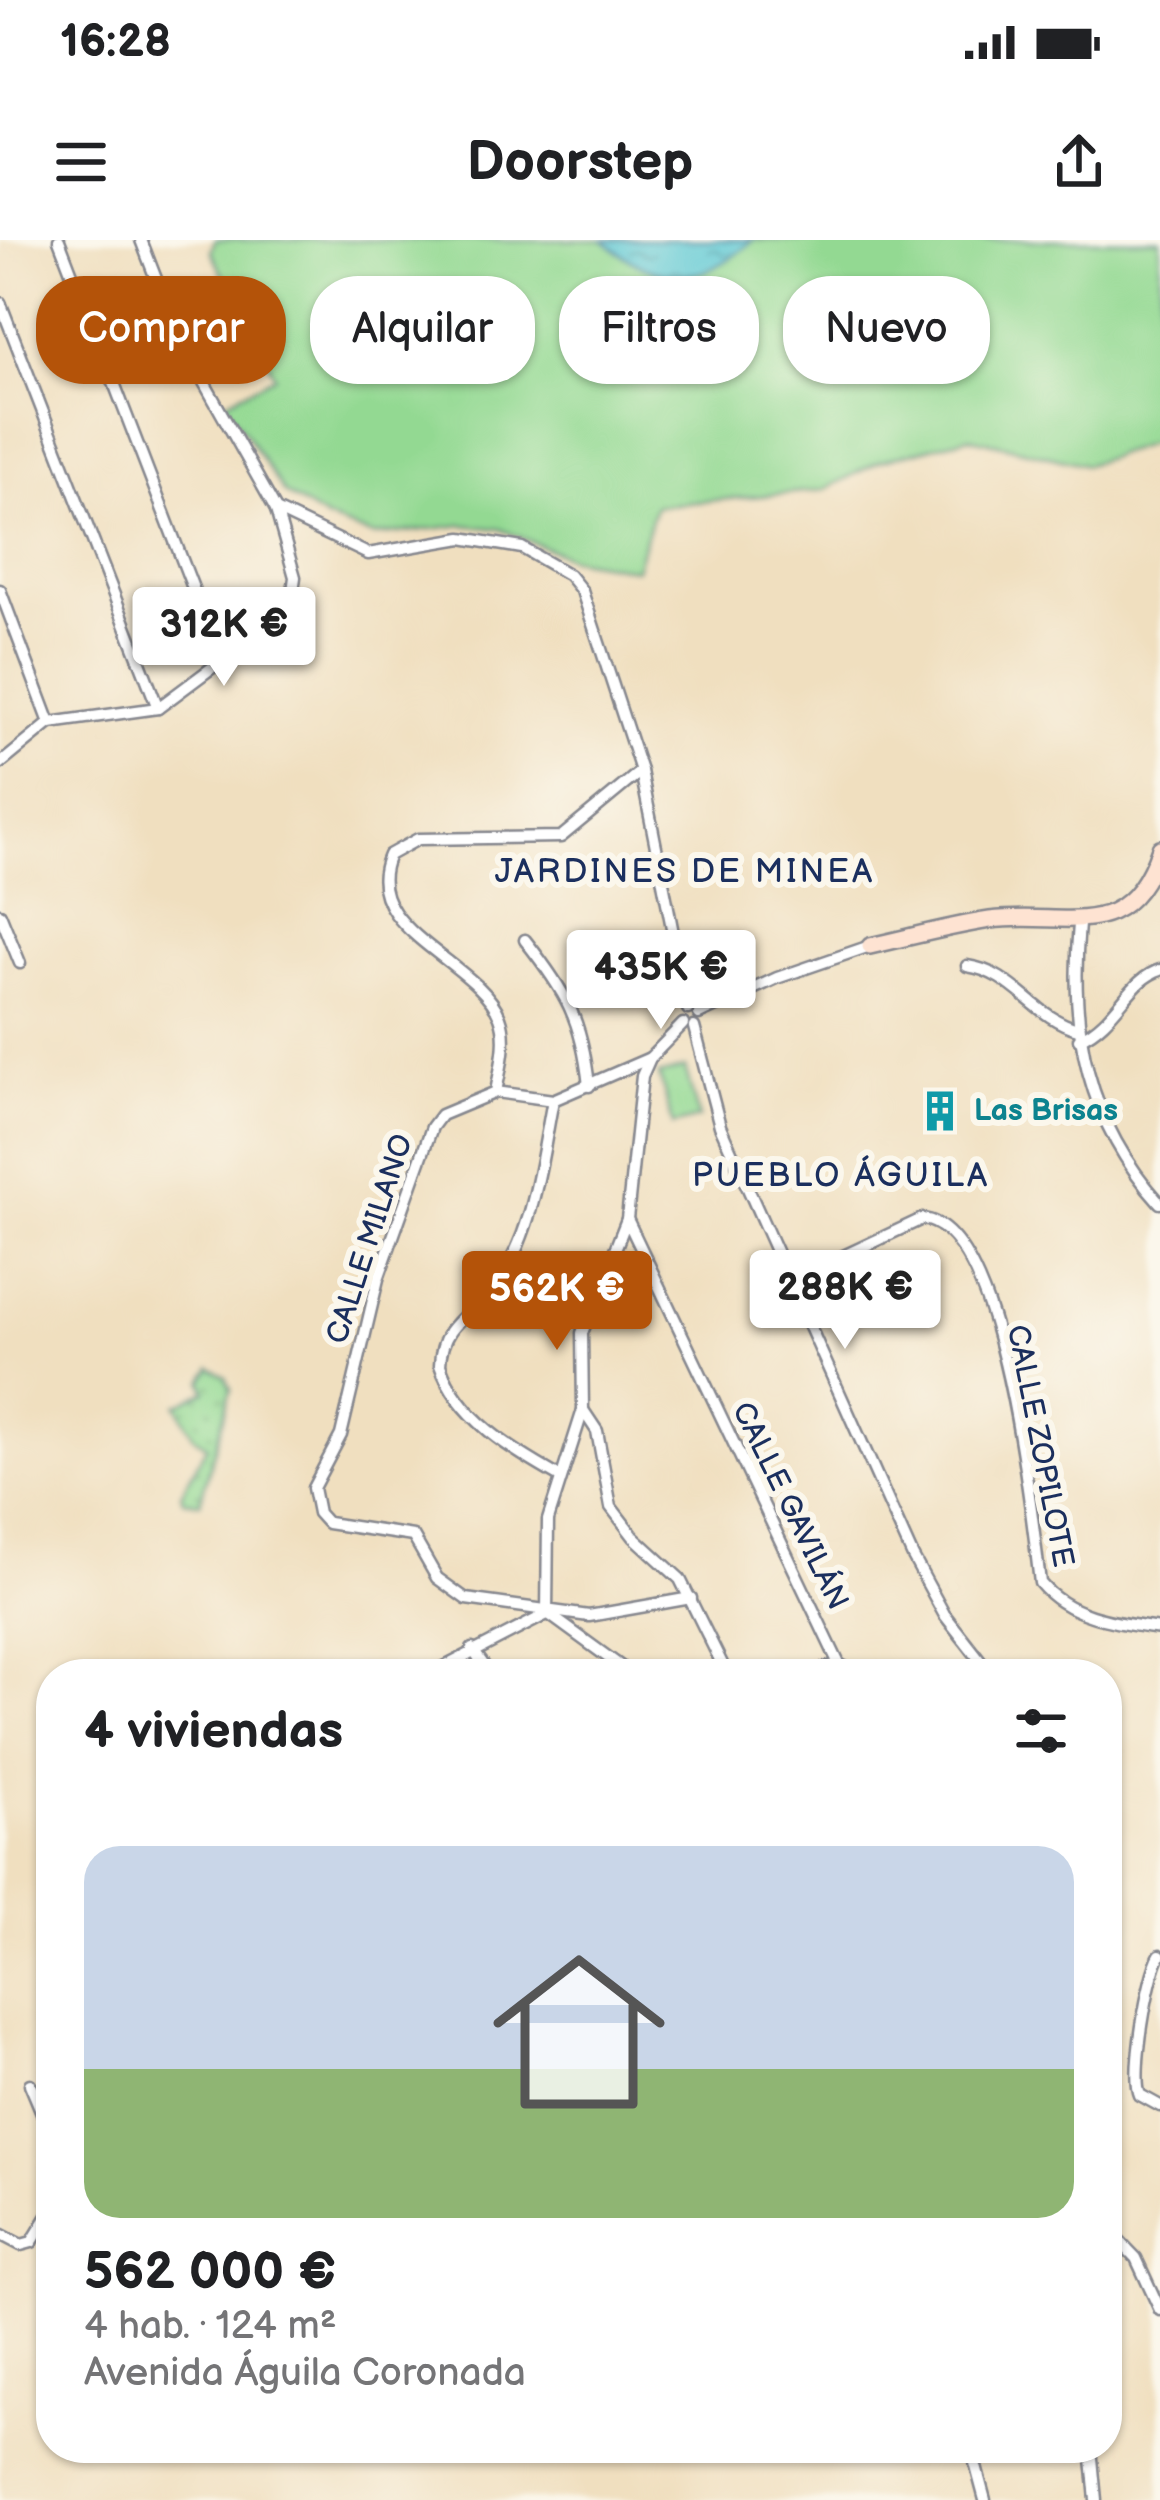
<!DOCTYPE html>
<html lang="es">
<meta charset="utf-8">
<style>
:root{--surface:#fff;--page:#f6f6f6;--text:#202124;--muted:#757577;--line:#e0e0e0;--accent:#b45309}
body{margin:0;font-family:"Balsamiq Sans",sans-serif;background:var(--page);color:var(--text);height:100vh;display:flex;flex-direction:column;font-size:45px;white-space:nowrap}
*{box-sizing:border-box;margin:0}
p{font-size:39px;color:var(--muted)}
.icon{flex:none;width:66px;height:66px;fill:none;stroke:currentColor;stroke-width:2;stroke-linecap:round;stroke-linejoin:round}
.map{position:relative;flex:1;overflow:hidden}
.details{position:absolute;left:36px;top:1419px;width:1086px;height:804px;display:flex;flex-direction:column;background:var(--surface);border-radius:48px;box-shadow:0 3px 9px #0004}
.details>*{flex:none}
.top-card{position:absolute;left:36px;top:36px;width:1089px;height:108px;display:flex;gap:24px}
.price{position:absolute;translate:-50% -102px;padding:0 27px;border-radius:12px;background:#fff;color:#222;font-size:39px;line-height:78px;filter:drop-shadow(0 3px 6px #0008)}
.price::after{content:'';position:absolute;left:50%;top:72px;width:36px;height:27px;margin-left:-18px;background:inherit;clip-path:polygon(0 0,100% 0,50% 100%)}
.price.selected{background:var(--accent);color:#fff}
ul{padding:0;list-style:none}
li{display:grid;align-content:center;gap:24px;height:636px;padding:0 48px}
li+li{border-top:3px solid var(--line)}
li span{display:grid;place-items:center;height:372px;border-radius:36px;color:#555}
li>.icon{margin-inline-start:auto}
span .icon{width:216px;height:216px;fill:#fffc;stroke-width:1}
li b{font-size:51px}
h2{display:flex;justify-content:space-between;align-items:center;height:144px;padding:0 48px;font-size:51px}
.pill{padding:0 42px;border-radius:48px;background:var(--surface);box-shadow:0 3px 9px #0004;font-size:42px;line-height:108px}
.pill.selected{background:var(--accent);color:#fff}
.status{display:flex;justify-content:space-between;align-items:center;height:84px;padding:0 60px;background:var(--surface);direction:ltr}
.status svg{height:33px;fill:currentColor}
header{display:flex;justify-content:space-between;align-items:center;height:156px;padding:0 48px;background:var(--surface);font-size:54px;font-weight:700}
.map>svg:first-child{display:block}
.park{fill:#93d992;stroke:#578478;stroke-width:3}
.garden{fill:url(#garden-dots);stroke:#578478;stroke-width:3}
.water{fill:url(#water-ripples);stroke:#3c7c99;stroke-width:3}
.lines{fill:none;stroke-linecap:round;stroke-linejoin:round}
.street-casing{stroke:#86878e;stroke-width:15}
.secondary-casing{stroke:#86878e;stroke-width:20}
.street{stroke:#fff;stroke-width:10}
.secondary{stroke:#fee3d2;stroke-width:15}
.labels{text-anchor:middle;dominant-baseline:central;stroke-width:12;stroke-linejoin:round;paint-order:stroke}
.culture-label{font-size:30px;font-weight:bold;fill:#0d838f;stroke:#fbf7ec;text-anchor:start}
.street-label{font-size:30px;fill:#1b2f5e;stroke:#fbf7ec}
.neighbourhood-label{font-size:33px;letter-spacing:3px;fill:#1b2f5e;stroke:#fbf7ec}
</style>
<div class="status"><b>16:28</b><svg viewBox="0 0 49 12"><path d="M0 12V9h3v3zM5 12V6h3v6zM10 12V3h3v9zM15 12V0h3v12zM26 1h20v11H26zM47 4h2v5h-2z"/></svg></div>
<header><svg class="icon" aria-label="menu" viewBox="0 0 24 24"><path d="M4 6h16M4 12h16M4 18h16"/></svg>Doorstep<svg class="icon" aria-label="share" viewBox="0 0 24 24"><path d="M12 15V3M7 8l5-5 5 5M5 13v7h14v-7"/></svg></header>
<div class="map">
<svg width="1160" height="2260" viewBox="0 0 1160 2260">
<defs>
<pattern id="garden-dots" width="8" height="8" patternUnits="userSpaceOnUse" patternTransform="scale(3)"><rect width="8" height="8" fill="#93d992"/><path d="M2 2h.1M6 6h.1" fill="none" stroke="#7ebb80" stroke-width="1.8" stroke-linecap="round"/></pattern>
<pattern id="water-ripples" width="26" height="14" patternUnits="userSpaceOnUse" patternTransform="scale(3)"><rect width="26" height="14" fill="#5dc9d4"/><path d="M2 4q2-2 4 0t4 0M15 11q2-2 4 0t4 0" fill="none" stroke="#4ca4af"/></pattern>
</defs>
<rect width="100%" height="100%" fill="#fbf7ec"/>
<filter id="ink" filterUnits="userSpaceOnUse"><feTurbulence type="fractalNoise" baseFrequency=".00833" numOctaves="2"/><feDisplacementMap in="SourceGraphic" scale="24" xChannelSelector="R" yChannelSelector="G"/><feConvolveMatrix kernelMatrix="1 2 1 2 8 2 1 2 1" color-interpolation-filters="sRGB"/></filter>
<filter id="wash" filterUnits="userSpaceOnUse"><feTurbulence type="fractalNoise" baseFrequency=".004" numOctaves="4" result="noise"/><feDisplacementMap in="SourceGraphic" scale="48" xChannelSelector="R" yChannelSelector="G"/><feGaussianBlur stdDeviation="2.7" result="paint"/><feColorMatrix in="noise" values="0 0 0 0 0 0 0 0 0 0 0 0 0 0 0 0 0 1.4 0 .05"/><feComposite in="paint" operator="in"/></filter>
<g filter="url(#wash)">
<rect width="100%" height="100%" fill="#f0dfbf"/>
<g class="park">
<polygon points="215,0 1160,0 1160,200 1086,225 969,197 880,221 823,250 655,266 636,329 571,318 500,289 463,285 373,296 326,279 284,253 225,162 275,136 211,11"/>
<polygon points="685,828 699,878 673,885 659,835"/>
</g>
<polygon class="garden" points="211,1128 225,1136 231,1149 200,1263 183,1260 181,1254 207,1205 194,1197 177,1165 206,1151 203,1141"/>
<path class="water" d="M603 0H753C699 50 658 45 603 0Z"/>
</g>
<g filter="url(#ink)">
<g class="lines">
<g class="street-casing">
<g id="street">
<polyline points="59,0 221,421"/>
<polyline points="141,0 178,96 276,270 368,314 462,298 522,308 569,335 582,351 641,531 688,769"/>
<polyline points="0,62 158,468"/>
<polyline points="0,350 50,483"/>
<polyline points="0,524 50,483 158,468 221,421 275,394 291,366 295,337 276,270"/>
<path d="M641 531 561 597 418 599 389 615C356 689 478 720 500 777 509 800 500 829 496 852L441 875 432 887 378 1039 341 1195 313 1248 318 1273 327 1283 413 1296 437 1338 466 1359 589 1376 691 1358"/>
<polyline points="0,674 20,723"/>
<path d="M1079 684C1069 789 1087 882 1160 963"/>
<path d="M525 700C566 752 582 779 589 846"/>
<path d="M967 726C1014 732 1034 778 1078 789"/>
<polyline points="699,774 777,738 870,706"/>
<polyline points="694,787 720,886 913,1317 944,1374 991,1434"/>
<path d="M1079 799C1118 781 1128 740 1160 730"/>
<polyline points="496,852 553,860 650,818"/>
<path d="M553 860C541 920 533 1005 489 1052 466 1077 441 1086 440 1125 458 1178 512 1210 558 1236"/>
<polyline points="627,979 839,1424 857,1434"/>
<path d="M788 1042 922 979C1004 986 1032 1277 1040 1343 1069 1378 1117 1383 1160 1389"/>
<polyline points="583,1170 597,1191 611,1267 634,1297 680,1339 727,1434"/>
<polyline points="550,1375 631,1434"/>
<polyline points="472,1409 490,1434"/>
<polyline points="431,1434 547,1374 548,1280 583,1170 582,1093 627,979 642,836 650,818 683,784"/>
<polyline points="806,1434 839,1424"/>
<path d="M1160 1715C1148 1734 1131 1836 1140 1855L1160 1866"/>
<polyline points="30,1844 51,1894"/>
<polyline points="1107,1988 1136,2018 1160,2070"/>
<polyline points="0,1994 21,2005 32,2002 51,1971"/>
<polyline points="971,2208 985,2260"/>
<polyline points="1091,2208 1096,2260"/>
</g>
</g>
<g class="secondary-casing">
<path id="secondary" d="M870 706C910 697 950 686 990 680 1068 670 1126 708 1160 608"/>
</g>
<use href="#street" class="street"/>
<use href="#secondary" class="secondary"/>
</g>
</g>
<defs>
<g id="building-bare" transform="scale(3.24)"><path d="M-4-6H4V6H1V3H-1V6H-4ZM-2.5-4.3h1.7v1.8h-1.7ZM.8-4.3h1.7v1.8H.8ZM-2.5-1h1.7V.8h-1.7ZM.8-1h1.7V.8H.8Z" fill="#0f9aa8" stroke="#fbf7ec" stroke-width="2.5" paint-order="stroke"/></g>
</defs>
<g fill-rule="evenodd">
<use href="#building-bare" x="940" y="871"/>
</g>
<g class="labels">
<g class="culture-label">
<text x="974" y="871">Las Brisas</text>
</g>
<g class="street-label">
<text transform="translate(370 999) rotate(-72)">CALLE MILANO</text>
<text transform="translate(1040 1206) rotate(79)">CALLE ZOPILOTE</text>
<text transform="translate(790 1266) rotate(64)">CALLE GAVILÁN</text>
</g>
<g class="neighbourhood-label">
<text x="685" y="632">JARDINES DE MINEA</text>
<text x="841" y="936">PUEBLO ÁGUILA</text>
</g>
</g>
</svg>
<b class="price" style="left:224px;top:449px">312K €</b>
<b class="price" style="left:661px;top:792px">435K €</b>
<b class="price" style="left:845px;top:1112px">288K €</b>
<b class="price selected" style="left:557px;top:1113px">562K €</b>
<div class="top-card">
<a class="pill selected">Comprar</a>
<a class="pill">Alquilar</a>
<a class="pill">Filtros</a>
<a class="pill">Nuevo</a>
</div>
<section class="details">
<h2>4 viviendas<svg class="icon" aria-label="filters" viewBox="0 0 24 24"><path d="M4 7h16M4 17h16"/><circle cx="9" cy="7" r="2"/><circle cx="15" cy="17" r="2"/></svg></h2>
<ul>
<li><span style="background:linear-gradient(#c9d6e8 60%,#8fb573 0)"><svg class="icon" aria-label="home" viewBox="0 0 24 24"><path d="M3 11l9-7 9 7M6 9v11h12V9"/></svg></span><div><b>562 000 €</b><p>4 hab. · 124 m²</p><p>Avenida Águila Coronada</p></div></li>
</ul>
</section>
</div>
